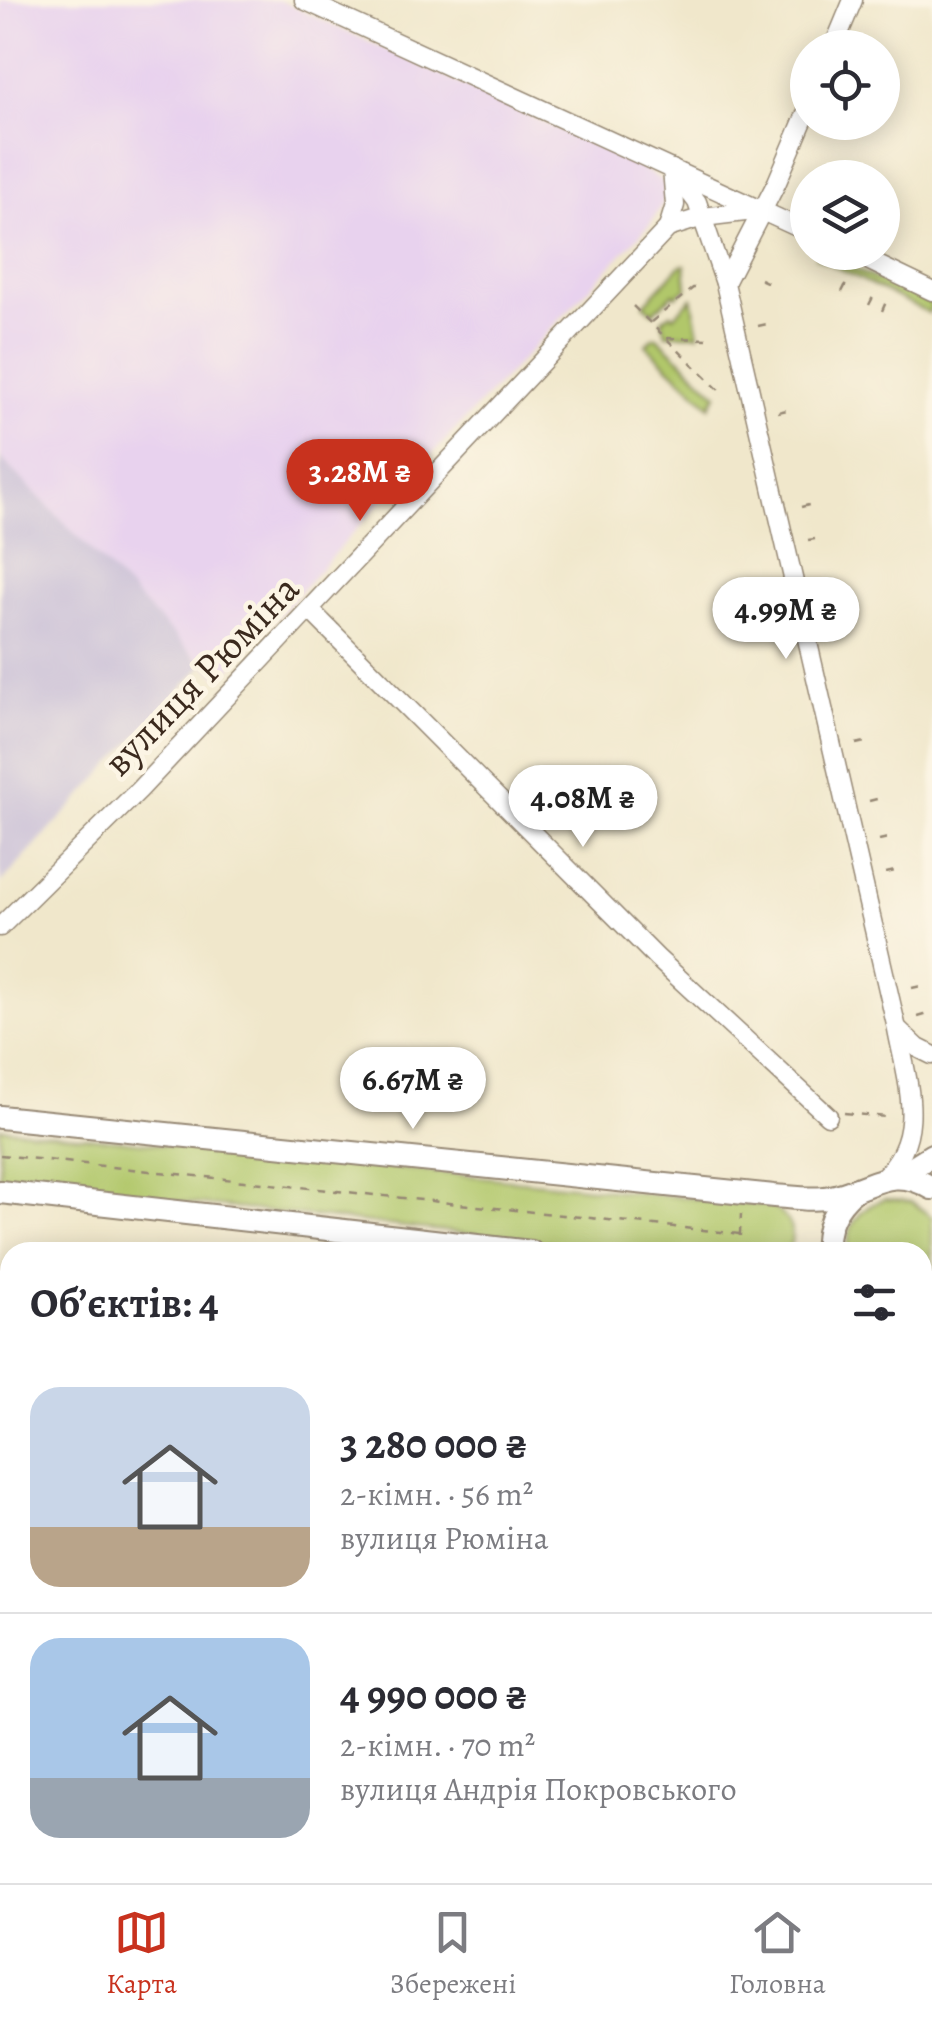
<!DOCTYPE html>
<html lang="uk">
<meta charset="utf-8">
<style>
:root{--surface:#fff;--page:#f7f7f7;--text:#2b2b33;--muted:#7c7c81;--line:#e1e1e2;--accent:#c8321e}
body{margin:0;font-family:Alegreya,serif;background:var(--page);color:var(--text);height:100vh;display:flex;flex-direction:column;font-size:38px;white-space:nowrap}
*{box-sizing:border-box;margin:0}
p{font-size:32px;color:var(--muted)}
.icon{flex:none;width:55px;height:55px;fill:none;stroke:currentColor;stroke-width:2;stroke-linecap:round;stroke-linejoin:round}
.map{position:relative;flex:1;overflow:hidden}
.side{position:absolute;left:0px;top:1242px;width:932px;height:642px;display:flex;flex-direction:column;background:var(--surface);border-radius:30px 30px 0 0;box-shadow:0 5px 25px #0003}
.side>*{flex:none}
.tools{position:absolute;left:790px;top:30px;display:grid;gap:20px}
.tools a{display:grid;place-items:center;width:110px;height:110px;border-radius:50%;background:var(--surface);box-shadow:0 5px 25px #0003;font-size:50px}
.price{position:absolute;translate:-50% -85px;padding:0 22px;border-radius:35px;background:#fff;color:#222;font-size:32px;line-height:65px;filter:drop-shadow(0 2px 5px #0008)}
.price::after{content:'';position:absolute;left:50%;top:60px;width:30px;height:22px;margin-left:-15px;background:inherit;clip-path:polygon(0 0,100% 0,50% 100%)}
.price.selected{background:var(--accent);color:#fff}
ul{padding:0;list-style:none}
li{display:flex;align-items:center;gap:30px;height:250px;padding:0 30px}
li+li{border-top:2px solid var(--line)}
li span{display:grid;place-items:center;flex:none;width:280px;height:200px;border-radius:30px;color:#555}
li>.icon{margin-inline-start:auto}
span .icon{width:120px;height:120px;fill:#fffc;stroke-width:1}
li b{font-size:42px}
h2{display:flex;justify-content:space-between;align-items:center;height:120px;padding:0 30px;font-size:42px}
.tabs{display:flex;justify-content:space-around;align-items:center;height:140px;border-top:2px solid var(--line);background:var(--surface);font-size:28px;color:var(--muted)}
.tabs a{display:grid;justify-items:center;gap:5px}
.tabs .selected{color:var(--accent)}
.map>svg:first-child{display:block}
.built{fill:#e8d2ee}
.industrial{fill:#c9bfd7}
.green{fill:#b1c76b;stroke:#767844;stroke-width:2.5}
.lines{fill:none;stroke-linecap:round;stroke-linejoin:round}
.minor-casing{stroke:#968874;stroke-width:21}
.major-casing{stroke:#968874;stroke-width:26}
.path{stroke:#968874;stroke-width:2.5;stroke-dasharray:8 8;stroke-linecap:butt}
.minor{stroke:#fff;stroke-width:18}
.major{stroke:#fff;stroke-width:22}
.labels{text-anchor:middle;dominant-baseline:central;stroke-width:9;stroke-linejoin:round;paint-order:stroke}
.street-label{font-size:40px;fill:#3b2a1e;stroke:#fcf5e5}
</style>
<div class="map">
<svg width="932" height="1883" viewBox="0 0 932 1883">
<rect width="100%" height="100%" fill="#fcf5e5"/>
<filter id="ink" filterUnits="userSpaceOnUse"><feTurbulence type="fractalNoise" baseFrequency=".01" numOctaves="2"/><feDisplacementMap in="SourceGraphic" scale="20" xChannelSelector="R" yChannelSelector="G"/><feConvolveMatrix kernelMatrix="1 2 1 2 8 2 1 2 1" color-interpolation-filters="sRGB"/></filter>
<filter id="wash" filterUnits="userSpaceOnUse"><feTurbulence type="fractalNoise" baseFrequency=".0048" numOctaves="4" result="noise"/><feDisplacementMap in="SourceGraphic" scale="40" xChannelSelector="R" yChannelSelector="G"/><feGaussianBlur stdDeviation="2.25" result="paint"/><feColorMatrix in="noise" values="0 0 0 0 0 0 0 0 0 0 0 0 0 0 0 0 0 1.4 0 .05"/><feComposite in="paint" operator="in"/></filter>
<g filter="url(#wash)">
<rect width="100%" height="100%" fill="#f0e7cb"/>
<polygon class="built" points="0,0 279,0 642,168 661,180 665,185 665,199 652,222 406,482 399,482 221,679 177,640 0,457"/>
<polygon class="industrial" points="0,457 203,665 0,884"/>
<g class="green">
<polygon points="817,253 932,304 929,313 816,257"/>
<polygon points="681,265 685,265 687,288 676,296 674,293 653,313 644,304"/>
<polygon points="692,298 699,334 666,334 662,320 671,313 674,316"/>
<polygon points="653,337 657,337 717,394 710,406 646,345"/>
<path d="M0 1128 770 1206C789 1216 798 1233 787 1252H631L0 1182Z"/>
<path d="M885 1199 912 1202 932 1217V1272L923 1282 922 1252H848C846 1226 860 1207 885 1199Z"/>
</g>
</g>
<g filter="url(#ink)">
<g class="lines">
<g class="minor-casing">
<g id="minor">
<polyline points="304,0 808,232"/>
<polyline points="833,48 853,0"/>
<path d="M672 169 697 202 725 283 897 1029C907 1082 928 1137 882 1178"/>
<polyline points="668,228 675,205 672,169"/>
<polyline points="851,252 932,291"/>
<polyline points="725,283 777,182 808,109"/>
<polyline points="310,610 657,958 828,1116"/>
<polyline points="0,927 139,790 668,228 703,217 762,210"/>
<polyline points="898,1029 918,1048 932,1055"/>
<polyline points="0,1325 10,1328"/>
<polyline points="0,1610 10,1614"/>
<polyline points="922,1611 932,1607"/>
<polyline points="770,1875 793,1883"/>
<polyline points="250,1883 253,1875"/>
</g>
</g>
<g class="major-casing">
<g id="major">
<path d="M0 1117 774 1196C792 1197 813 1201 831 1197 871 1189 890 1163 932 1188"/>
<polyline points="897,1177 932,1155"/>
<polyline points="0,1192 531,1252"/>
<path d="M827 1252C825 1226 835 1206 855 1190"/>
<polyline points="923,1307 932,1302"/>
<polyline points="619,1883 622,1875"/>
</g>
</g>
<g class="path">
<polyline points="760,279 771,284"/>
<polyline points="842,292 849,278"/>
<polyline points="869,305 876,291"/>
<polyline points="633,306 720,391"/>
<polyline points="882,311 888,297"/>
<polyline points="651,322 693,288 699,288"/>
<polyline points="758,326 772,323"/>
<polyline points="667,338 707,339"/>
<polyline points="778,412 792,409"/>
<polyline points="801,507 813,504"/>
<polyline points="808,540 815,539"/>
<polyline points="822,599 836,596"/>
<polyline points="856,744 869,741"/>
<polyline points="869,801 884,797"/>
<polyline points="879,840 892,837"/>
<polyline points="886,873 899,870"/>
<polyline points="912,988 925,985"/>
<polyline points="918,1017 932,1013"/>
<polyline points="844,1113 886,1117"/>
<polyline points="0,1155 740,1234"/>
<polyline points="739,1252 741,1214"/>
</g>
<use href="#minor" class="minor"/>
<use href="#major" class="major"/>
</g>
</g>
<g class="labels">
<g class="street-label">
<text transform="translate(201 675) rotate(-46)">вулиця Рюміна</text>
</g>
</g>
</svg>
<div class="tools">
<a><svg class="icon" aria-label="locate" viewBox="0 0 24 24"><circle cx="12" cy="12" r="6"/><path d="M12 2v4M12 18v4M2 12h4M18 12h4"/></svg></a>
<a><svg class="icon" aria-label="layers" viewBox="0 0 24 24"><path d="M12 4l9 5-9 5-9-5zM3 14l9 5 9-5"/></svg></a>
</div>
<b class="price selected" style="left:360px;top:524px">3.28M ₴</b>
<b class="price" style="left:786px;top:662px">4.99M ₴</b>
<b class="price" style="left:583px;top:850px">4.08M ₴</b>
<b class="price" style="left:413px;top:1132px">6.67M ₴</b>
<section class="side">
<h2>Об’єктів: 4<svg class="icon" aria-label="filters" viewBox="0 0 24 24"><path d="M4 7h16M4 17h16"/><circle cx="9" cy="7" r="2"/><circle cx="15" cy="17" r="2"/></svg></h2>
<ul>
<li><span style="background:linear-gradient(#c9d6e8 70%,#b9a48a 0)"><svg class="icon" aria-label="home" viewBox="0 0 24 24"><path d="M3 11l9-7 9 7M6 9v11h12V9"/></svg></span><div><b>3 280 000 ₴</b><p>2-кімн. · 56 m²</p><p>вулиця Рюміна</p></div></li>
<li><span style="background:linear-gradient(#a9c7e8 70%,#9aa5b1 0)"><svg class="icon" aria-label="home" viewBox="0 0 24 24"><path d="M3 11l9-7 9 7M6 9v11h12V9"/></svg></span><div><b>4 990 000 ₴</b><p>2-кімн. · 70 m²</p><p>вулиця Андрія Покровського</p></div></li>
</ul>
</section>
</div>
<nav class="tabs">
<a class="selected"><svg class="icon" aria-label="map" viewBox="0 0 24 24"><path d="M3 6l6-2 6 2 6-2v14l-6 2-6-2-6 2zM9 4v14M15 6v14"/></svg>Карта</a>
<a><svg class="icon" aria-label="saved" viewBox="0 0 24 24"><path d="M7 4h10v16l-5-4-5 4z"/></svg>Збережені</a>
<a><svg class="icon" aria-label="home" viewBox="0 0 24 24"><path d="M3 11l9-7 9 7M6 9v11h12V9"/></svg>Головна</a>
</nav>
